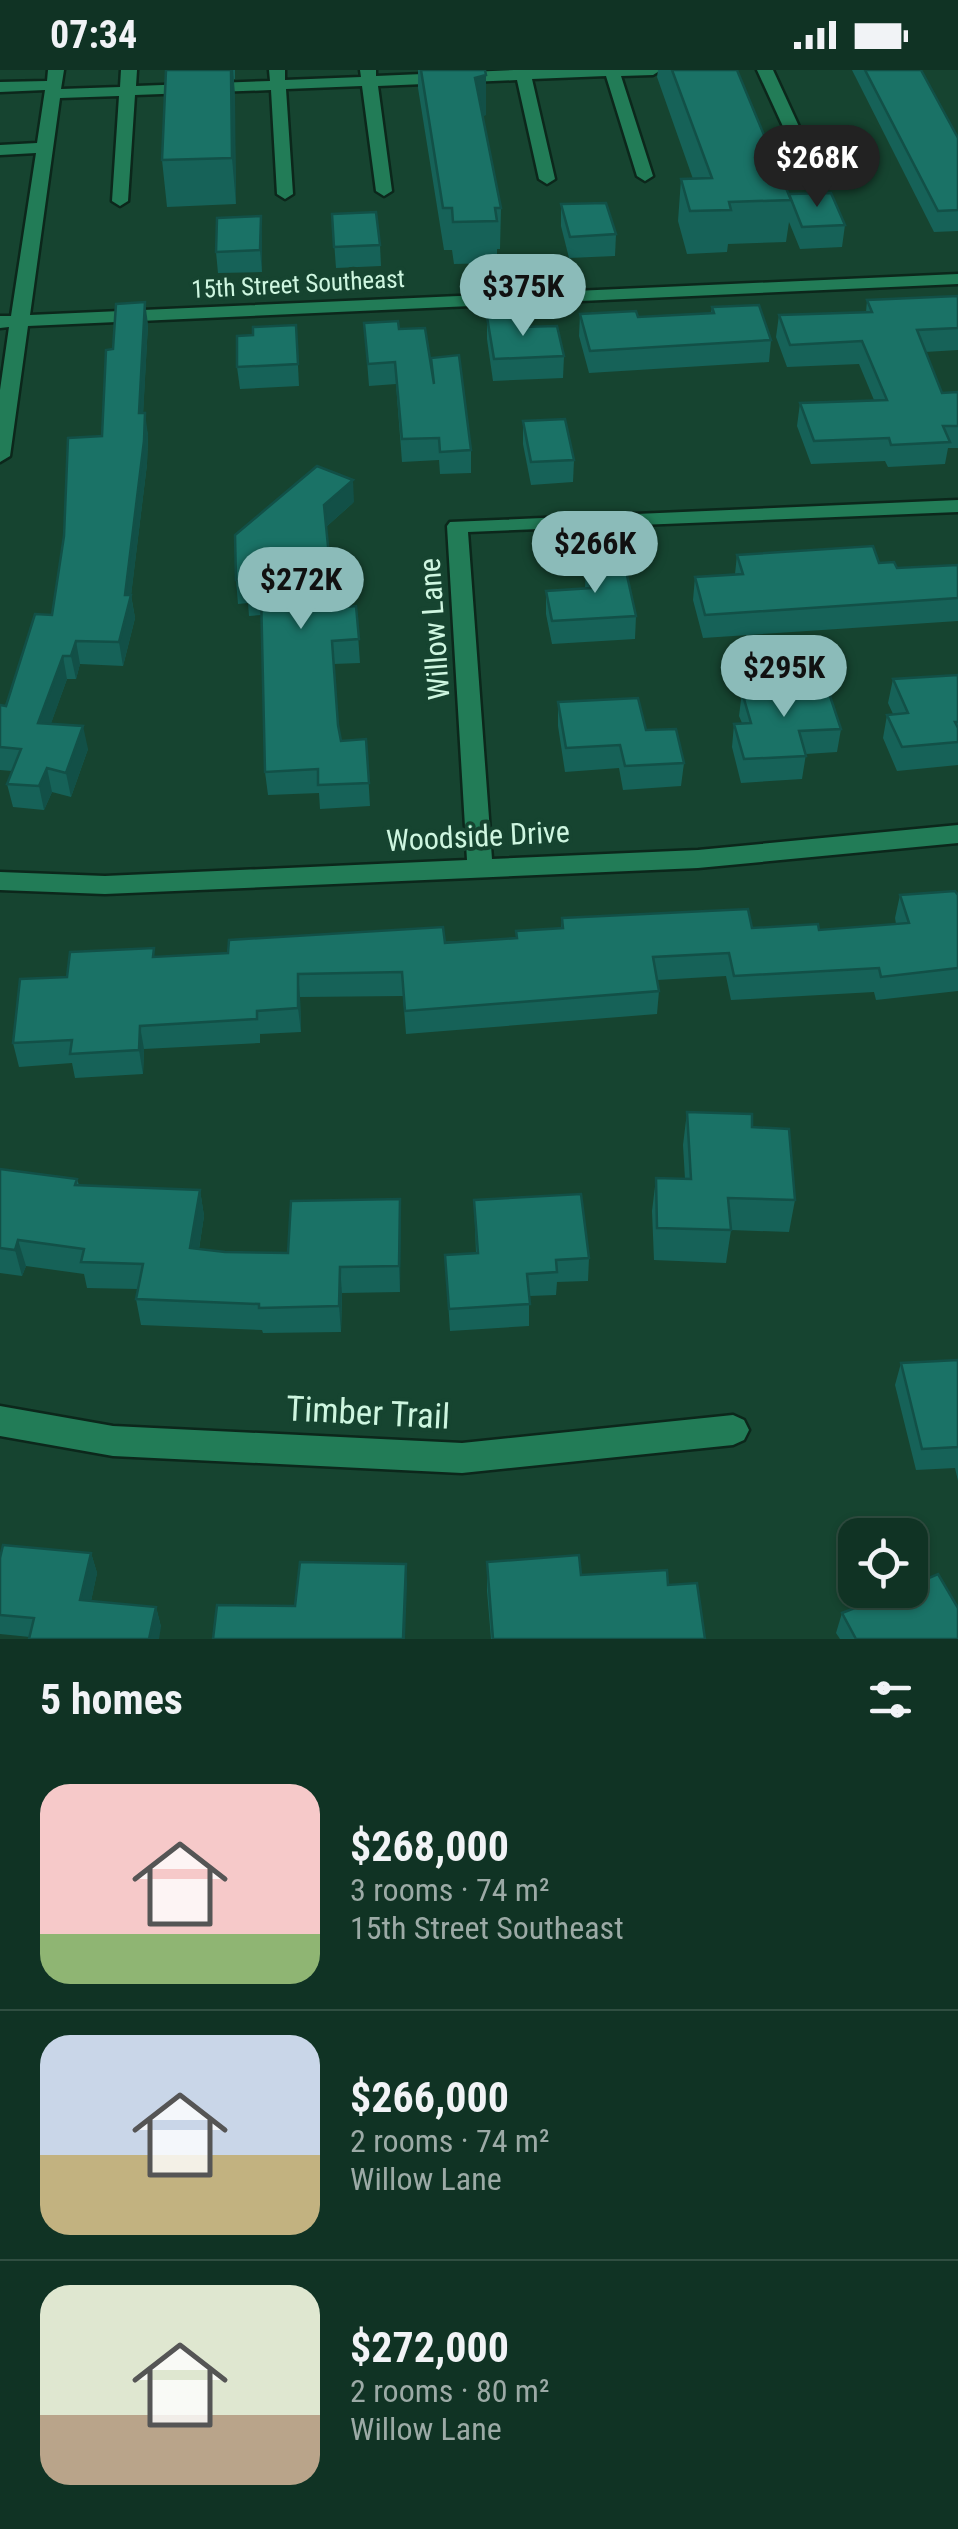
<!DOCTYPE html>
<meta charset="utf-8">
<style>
:root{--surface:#103324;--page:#1e3f31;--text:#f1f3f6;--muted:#9caaa6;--line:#304e41;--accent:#8bbbb9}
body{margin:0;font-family:"Roboto Condensed",sans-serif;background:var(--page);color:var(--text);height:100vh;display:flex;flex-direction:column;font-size:38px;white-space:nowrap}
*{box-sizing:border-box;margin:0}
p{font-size:32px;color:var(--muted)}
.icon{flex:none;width:55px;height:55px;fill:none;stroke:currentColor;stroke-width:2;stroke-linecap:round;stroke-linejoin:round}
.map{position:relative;height:1569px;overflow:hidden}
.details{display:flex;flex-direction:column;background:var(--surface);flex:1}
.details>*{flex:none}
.tools{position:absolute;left:838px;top:1448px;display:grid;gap:20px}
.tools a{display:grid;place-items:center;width:90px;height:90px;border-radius:20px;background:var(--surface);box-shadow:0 2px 8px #0004,0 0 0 2px var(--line);font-size:50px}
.price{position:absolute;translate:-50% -85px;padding:0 22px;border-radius:35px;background:var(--accent);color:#111;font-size:32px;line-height:65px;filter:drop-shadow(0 2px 5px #0008)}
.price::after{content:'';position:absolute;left:50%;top:60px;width:30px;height:22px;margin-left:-15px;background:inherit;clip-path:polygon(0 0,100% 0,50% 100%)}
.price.current{background:#222;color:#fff}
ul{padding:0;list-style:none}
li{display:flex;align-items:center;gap:30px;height:250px;padding:0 40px}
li+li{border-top:2px solid var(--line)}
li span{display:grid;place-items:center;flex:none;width:280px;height:200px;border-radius:30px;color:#555}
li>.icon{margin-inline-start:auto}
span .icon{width:120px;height:120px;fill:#fffc;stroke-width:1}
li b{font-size:42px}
h2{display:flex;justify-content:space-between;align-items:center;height:120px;padding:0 40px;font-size:42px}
.status{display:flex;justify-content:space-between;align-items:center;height:70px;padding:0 50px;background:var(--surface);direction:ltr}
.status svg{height:28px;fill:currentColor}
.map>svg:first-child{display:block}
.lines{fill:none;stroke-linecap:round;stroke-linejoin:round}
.minor-casing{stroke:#0c271b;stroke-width:5}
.minor{fill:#227c57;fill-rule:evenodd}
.wall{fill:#166258}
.shaded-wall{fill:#125047}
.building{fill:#1a7266;stroke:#125047;stroke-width:2.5}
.labels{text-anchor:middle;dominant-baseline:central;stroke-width:8;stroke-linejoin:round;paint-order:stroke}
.far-street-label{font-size:25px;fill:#cef6e0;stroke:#164430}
.street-label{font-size:30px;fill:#cef6e0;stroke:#164430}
.near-street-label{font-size:35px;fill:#cef6e0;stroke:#164430}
</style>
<div class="status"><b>07:34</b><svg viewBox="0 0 49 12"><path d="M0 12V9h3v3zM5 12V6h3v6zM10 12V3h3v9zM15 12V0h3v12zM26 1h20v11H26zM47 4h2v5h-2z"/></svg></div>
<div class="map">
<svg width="958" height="1569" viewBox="0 0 958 1569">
<rect width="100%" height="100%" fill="#164430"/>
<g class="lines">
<g class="minor-casing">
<g id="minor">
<polygon points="48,0 64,0 61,19 120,17 121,0 137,0 136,16 270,11 269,0 285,0 285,10 361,7 360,0 376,0 376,6 514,0 661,0 653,5 621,6 653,106 645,111 637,106 606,6 532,9 555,109 547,114 539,109 517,10 378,16 392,121 384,126 376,121 362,16 286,19 293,124 285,129 277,124 271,20 135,25 128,131 120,136 112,131 119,26 60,28 30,245 958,204 958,214 28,256 10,386 0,392 0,320 9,257 0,258 0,246 11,246 36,83 0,85 0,75 37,73 45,20 0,22 0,12 47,11"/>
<polygon points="757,0 773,0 819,100 817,103 803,100"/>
<polygon points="958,430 958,442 468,462 492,789 698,780 958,755 958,773 698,798 105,824 0,820 0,802 105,806 467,790 447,456 450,452"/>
<polygon points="0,1336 113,1356 462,1373 733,1345 744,1350 749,1360 744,1370 733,1375 462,1403 113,1386 0,1366"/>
</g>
</g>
<use href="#minor" class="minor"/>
</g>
<g class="wall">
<polygon points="166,0 235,0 235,9 234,9 236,134 167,137 162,90"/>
<polygon points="415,0 485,0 486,45 482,46 501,138 500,179 497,179 497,193 454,194 452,180 444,180 418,18 418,0"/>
<polygon points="658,0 737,0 789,124 845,155 842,177 800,179 789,152 786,172 728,174 727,182 687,184 678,151 681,109 693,109 657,7"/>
<polygon points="852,0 921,0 958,68 958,161 934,162"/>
<polygon points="561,134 616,164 615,186 569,188 561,156"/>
<polygon points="332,144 380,175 381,196 336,198"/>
<polygon points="262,168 262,202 218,203 216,182"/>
<polygon points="958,226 958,280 925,282 942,323 958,322 958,378 948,378 945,394 888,397 885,391 811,394 797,356 800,333 874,330 859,294 787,297 776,267 779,245 866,242 867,230"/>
<polygon points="712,237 771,270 769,292 589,303 579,266 580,244 638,247 711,243"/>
<polygon points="487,247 520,257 564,286 563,308 493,311 487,269"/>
<polygon points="364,253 399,259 432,300 471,380 471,403 440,404 439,390 402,392 396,314 369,316"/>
<polygon points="148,254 143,343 148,365 147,394 131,525 135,548 123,596 80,594 76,609 67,609 51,653 88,679 71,727 52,722 44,740 13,737 7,714 12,701 0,700 0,635 6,636 52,545 102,366 113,279"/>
<polygon points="296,255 299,316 240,319 237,297 253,265"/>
<polygon points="523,351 574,390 573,412 531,415 523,374"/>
<polygon points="354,432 326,457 334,538 356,536 360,593 333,594 338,655 341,671 366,669 370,736 320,739 319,723 268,725 265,702 262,545 249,546 248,533 238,534 236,510"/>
<polygon points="737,485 879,493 897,498 958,495 958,551 703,568 693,530 695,507 735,504"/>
<polygon points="586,495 636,546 635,569 552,574 546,544 546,521 585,518"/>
<polygon points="958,605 958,695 897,701 883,668 887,645 893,644 888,633 893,609"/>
<polygon points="742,622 841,659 837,682 806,684 802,709 741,713 732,677 734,654 742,653 739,646"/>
<polygon points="558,632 646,660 684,693 681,716 623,720 619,698 565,702 558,656"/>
<polygon points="900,825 958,825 958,921 876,930 874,922 731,930 726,906 657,910 659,921 657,944 406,964 403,926 300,927 301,962 260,964 260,973 144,979 143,1004 75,1008 72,993 19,997 13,973 67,907 155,887 516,868 516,861 561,859 562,848 752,858 819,860 896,854 895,848"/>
<polygon points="687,1042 752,1057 795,1130 789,1162 731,1160 726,1193 654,1190 652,1141 656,1108 685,1109 683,1075"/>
<polygon points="0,1099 77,1109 79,1115 200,1120 204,1146 199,1179 225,1182 288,1183 400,1129 400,1222 342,1223 341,1262 263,1263 262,1260 141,1255 136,1229 138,1219 87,1218 84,1204 26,1196 22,1206 0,1203"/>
<polygon points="474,1130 589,1188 588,1211 557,1212 556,1225 529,1226 529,1256 450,1261 445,1185 476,1183"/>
<polygon points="958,1290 958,1411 955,1398 916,1400 895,1315 901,1293"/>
<polygon points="91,1483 97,1503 91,1531 156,1537 161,1557 30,1567 0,1564 0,1488"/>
<polygon points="487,1492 581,1505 668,1515 705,1569 491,1569 487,1521"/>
<polygon points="842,1543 958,1569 840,1569 836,1563"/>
</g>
<g class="shaded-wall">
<polygon points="231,0 233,0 235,25 236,134 232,88"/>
<polygon points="486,5 486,45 475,47 475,8"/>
<polygon points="261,146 262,168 262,202 260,180"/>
<polygon points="145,232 148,254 142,366 139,343"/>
<polygon points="145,343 148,365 147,394 131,526 135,548 123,596 119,572"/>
<polygon points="353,410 354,432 326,457 324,435"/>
<polygon points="76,571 80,594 76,609 71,586"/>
<polygon points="63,586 67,609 43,676 38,653"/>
<polygon points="83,656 88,679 71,727 66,703"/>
<polygon points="47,698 52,722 44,740 39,716"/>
<polygon points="298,904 300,927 301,962 298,938"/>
<polygon points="140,956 144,979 143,1004 139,980"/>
<polygon points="200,1120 204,1146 195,1204 190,1178"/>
<polygon points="400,1129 401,1155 400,1222 399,1196"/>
<polygon points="18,1170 26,1196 22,1206 15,1180"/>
<polygon points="340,1197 342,1223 341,1262 339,1236"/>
<polygon points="91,1483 97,1503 87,1550 80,1530"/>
<polygon points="406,1494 407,1514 405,1569 403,1569"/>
<polygon points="156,1537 161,1557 159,1569 149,1569"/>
</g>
<g class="building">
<polygon points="166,0 231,0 232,88 162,90"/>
<polygon points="421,0 485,0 486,5 475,8 501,138 495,138 497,151 453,152 452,138 443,138"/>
<polygon points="672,0 737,0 791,130 729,132 731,140 690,141 681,109 712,108"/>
<polygon points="865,0 921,0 958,68 958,140 938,141"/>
<polygon points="831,123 845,155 802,157 789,124"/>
<polygon points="606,133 616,164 570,167 561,134"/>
<polygon points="376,142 380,175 334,177 332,144"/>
<polygon points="261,146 260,180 216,182 217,148"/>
<polygon points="958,226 958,258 917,260 942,323 958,322 958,356 943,356 950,372 891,375 889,368 814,371 800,333 887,330 862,271 790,275 779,245 872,242 867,230"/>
<polygon points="145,232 139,343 145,343 144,371 125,525 131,525 119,572 76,571 71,586 63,586 38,653 83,656 66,703 47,698 39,716 7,714 21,679 0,677 0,635 6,636 35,544 52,545 64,466 68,368 102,366 106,280 113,279 116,234"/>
<polygon points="759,235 771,270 590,281 580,244 636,241 638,247 714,243 712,237"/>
<polygon points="518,246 520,257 557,256 564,286 494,289 487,247"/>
<polygon points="398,251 399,259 425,258 434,314 431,288 459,285 471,380 440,382 439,368 402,369 395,292 368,294 364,253"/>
<polygon points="296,255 298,294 237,297 237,266 253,265 253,257"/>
<polygon points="565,349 574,390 531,392 523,351"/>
<polygon points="317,396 353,410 324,435 334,538 356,536 359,569 332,571 338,655 341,671 366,669 369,713 318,715 318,699 265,702 261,522 247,523 246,510 236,510 235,465"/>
<polygon points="873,476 879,493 894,492 897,498 958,495 958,528 705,545 695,507 743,504 737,485"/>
<polygon points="624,492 636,546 552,551 546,521 591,518 586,495"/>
<polygon points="958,605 958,652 955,652 958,658 958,672 902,677 887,645 908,643 893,609"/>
<polygon points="826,614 841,659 799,661 806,686 744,689 734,654 751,653 742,622"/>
<polygon points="638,628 646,660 676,659 684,693 625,696 620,675 566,678 558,632"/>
<polygon points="955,821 958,825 958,898 881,907 879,898 734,906 729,883 653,887 659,921 405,941 402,902 298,904 298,938 257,941 257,949 140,956 139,980 70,984 72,970 13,973 20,909 67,907 70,882 154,878 153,887 228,883 229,870 443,857 445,873 517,868 516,861 563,858 562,848 748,839 752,858 818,854 819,860 909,853 900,825"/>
<polygon points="687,1042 752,1044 752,1057 789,1059 795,1130 728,1128 731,1160 657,1158 656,1108 691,1109"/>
<polygon points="0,1099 77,1109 75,1115 200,1120 190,1178 225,1182 288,1183 291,1131 400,1129 399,1196 340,1197 339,1236 259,1238 259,1234 136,1229 143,1194 81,1192 84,1179 18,1170 15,1180 0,1178"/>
<polygon points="581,1124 589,1188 556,1190 557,1202 527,1204 530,1234 449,1239 445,1185 478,1183 474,1130"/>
<polygon points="958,1290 958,1377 922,1379 901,1293"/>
<polygon points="3,1475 91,1483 80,1530 156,1537 149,1569 29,1569 34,1548 0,1545 0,1488"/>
<polygon points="579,1485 581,1505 667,1500 668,1515 697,1513 705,1569 493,1569 487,1492"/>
<polygon points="300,1492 406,1494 403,1569 213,1569 217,1535 295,1536"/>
<polygon points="938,1504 958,1538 958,1569 856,1569 842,1543 900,1520 910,1520 910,1516"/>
</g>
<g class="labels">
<g class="far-street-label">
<text transform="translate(298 214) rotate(-3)">15th Street Southeast</text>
</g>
<g class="street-label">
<text transform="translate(434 559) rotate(-94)">Willow Lane</text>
<text transform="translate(478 766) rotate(-3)">Woodside Drive</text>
</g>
<g class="near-street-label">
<text transform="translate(368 1343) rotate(3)">Timber Trail</text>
</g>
</g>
</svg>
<div class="tools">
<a><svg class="icon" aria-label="locate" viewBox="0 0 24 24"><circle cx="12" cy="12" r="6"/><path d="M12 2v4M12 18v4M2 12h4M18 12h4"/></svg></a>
</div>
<b class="price current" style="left:817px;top:140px">$268K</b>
<b class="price" style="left:523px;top:269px">$375K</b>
<b class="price" style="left:595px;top:526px">$266K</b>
<b class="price" style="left:301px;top:562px">$272K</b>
<b class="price" style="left:784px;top:650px">$295K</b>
</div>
<section class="details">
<h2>5 homes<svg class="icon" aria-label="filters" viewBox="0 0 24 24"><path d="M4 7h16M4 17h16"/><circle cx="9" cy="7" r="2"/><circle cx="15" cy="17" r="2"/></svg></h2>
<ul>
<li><span style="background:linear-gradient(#f6c9c9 75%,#8fb573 0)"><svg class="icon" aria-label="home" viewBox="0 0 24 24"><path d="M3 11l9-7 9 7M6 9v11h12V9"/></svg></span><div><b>$268,000</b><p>3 rooms · 74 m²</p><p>15th Street Southeast</p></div></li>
<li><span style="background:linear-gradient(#c9d6e8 60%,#c2b280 0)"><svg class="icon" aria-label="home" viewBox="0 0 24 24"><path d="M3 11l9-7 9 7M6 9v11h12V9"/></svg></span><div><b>$266,000</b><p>2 rooms · 74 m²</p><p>Willow Lane</p></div></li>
<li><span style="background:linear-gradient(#dfe7d0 65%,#b9a48a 0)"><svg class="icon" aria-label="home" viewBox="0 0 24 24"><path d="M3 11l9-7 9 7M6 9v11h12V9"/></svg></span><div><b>$272,000</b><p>2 rooms · 80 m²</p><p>Willow Lane</p></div></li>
</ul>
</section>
